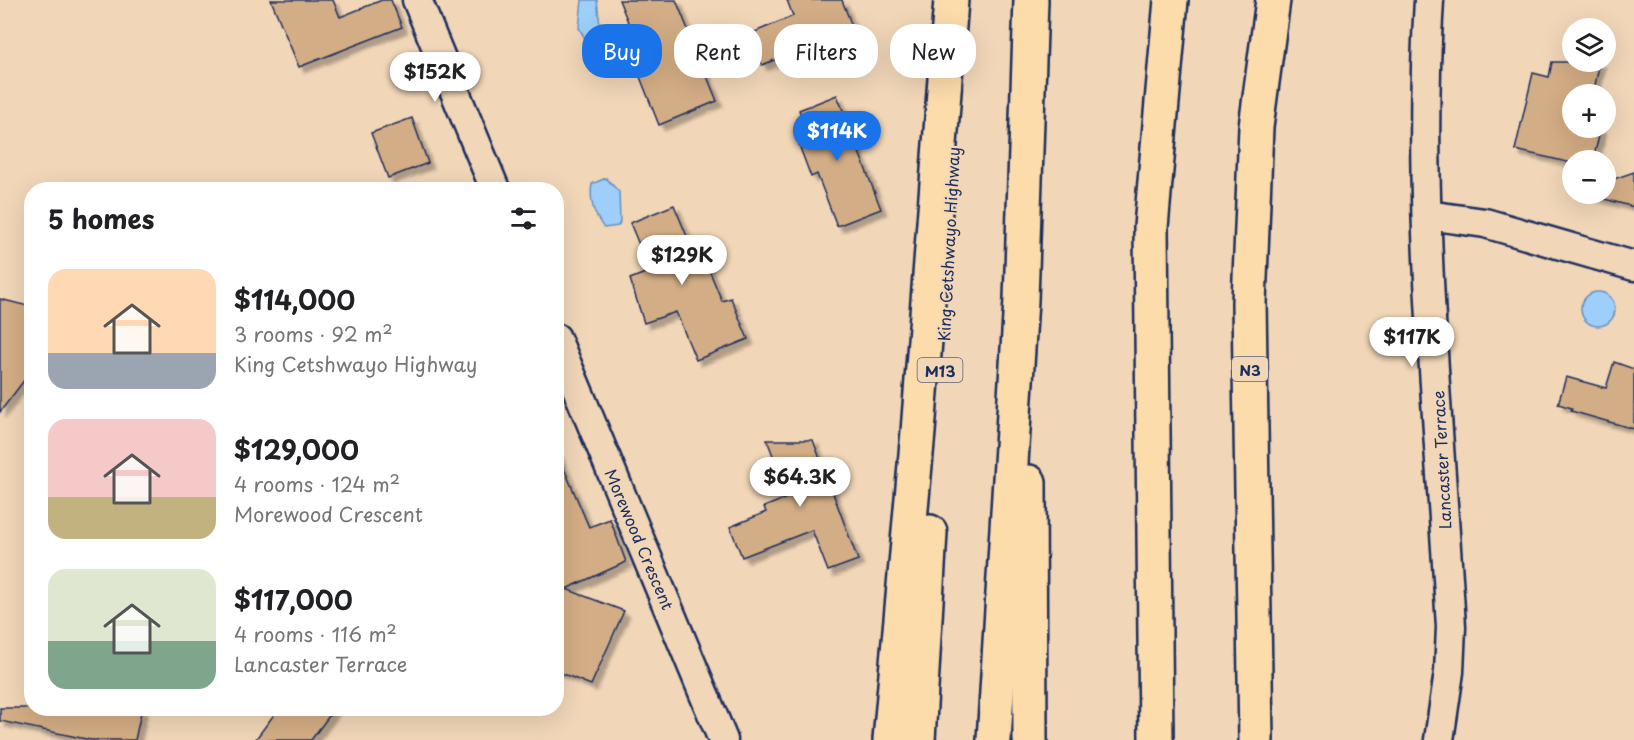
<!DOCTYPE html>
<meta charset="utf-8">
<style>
:root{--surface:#fff;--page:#f6f6f6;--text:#202124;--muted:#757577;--accent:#1a73e8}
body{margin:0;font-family:"Playpen Sans",sans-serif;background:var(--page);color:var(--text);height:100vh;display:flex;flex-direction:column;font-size:22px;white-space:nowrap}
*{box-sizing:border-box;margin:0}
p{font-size:20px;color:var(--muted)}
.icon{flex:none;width:33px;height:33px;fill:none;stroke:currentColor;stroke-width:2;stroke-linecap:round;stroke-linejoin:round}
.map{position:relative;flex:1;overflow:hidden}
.panel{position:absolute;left:24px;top:182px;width:540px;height:534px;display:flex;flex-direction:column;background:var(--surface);border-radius:24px;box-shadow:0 6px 24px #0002}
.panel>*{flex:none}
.top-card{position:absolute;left:582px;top:24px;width:570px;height:54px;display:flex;gap:12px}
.tools{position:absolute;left:1562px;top:18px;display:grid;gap:12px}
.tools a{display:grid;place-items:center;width:54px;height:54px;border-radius:50%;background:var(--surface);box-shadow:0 6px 24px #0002;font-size:30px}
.price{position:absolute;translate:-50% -51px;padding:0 14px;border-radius:21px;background:#fff;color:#222;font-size:20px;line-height:39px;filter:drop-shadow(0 2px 3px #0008)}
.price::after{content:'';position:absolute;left:50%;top:36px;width:18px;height:14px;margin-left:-9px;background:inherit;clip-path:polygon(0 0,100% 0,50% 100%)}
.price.active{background:var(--accent);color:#fff}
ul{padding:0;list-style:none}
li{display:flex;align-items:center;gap:18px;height:150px;padding:0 24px}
li span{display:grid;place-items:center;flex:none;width:168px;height:120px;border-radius:18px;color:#555}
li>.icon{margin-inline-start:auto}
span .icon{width:72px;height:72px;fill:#fffc;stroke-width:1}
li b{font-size:26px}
h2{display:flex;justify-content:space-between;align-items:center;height:72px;padding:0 24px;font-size:26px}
.tag{padding:0 21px;border-radius:24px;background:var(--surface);box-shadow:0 6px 24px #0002;font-size:21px;line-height:54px}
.tag.active{background:var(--accent);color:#fff}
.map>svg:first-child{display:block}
.water{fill:#9dcffa;stroke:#698fbc;stroke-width:1.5}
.building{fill:#d3ad85;stroke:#1b2f5e;stroke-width:1.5;filter:url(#shadow)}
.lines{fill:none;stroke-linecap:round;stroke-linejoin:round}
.street-casing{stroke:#1b2f5e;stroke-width:33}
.highway-casing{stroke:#1b2f5e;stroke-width:38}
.street{stroke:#f1d6b8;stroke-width:28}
.highway{stroke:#fcdcab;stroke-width:33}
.labels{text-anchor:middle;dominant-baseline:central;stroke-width:4.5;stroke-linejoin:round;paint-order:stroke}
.shield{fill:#f1d6b8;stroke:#5b6179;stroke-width:1.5}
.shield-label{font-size:15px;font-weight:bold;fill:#1b2f5e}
.street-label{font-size:16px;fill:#1b2f5e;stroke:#f1d6b8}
</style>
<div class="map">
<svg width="1634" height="740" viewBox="0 0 1634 740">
<defs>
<filter id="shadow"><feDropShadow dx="5.5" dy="5.5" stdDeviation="1.5" flood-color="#0004"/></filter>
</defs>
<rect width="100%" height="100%" fill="#f1d6b8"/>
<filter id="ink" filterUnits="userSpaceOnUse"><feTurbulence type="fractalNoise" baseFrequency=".0167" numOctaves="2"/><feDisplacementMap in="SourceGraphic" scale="12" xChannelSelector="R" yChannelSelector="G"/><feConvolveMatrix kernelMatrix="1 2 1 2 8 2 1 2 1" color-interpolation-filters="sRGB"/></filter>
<g filter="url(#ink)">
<g class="water">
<polygon points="582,0 597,0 600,26 609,41 590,47 579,28"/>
<path d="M606 178 619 192 620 222 618 226 604 228C594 215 589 201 592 184Z"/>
<circle cx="1598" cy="309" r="17"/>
</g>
<g class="building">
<polygon points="271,0 333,0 340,17 382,0 391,0 402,27 299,67"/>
<polygon points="619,0 676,0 717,101 659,125 640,77 649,73"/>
<polygon points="787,0 842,0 853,29 762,65 750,34 793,16"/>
<polygon points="1552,62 1600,62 1593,94 1572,94 1572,128 1601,128 1593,160 1572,160 1572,163 1515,150 1533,73 1549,77"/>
<polygon points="837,95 881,209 837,226 817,174 811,177 799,145 810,140 799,110"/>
<polygon points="412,118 428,163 388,178 371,133"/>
<polygon points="1634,172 1634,207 1586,194 1605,194 1605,182"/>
<polygon points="674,205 700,268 707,265 722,301 731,298 748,339 696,360 676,312 644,323 630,279 650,271 630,223"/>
<polygon points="0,299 32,307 32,370 0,412"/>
<polygon points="1614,362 1634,369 1634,429 1571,411 1572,408 1558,404 1566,377 1606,388"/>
<polygon points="767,440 813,440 858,560 828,571 812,530 742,557 730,527 766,512 764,507 789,497"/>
<polygon points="556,450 589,527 610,519 626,562 566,589 624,611 591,685 556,671"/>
<polygon points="0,708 142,708 135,740 91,740 0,721"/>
<polygon points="279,708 335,708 311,740 255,740"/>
</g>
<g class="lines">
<g class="street-casing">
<g id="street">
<polyline points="417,0 495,189"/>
<path d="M1429 0C1416 208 1439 419 1451 627L1449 672 1439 740"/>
<polyline points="1427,215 1485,223 1634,266"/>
<polyline points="556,338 723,740"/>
</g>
</g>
<g class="highway-casing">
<g id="highway">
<polyline points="1029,482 1030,740"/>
<polyline points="890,740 918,432 951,0"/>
<polyline points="918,740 930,532"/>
<polyline points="994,740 1021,300 1031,0"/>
<polyline points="1156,740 1151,227 1171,0"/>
<polyline points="1256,740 1249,303 1256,127 1273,0"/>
</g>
</g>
<use href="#street" class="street"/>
<use href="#highway" class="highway"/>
</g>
</g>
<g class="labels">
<g class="shield">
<rect x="1232" y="357" width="36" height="24" rx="4.5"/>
<rect x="917.5" y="358" width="45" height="24" rx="4.5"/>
</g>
<g class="shield-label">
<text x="1250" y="369">N3</text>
<text x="940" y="370">M13</text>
</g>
<g class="street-label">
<text transform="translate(948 244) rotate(-87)">King Cetshwayo Highway</text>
<text transform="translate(1441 460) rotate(-93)">Lancaster Terrace</text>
<text transform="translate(640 539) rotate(67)">Morewood Crescent</text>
</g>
</g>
</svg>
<div class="tools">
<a><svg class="icon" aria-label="layers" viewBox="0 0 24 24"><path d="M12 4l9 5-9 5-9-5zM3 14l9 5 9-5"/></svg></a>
<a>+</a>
<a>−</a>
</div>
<b class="price" style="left:435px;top:103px">$152K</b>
<b class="price active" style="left:837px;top:162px">$114K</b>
<b class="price" style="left:682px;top:286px">$129K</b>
<b class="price" style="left:1412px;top:368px">$117K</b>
<b class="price" style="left:800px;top:508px">$64.3K</b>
<div class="top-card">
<a class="tag active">Buy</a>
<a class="tag">Rent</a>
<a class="tag">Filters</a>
<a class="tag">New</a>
</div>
<section class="panel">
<h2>5 homes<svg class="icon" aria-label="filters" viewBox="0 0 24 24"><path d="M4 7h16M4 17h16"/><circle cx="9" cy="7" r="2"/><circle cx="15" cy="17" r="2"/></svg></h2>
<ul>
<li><span style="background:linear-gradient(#ffd9b3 70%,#9aa5b1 0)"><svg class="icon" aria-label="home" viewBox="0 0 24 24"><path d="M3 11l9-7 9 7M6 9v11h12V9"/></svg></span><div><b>$114,000</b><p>3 rooms · 92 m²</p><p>King Cetshwayo Highway</p></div></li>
<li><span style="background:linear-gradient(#f6c9c9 65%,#c2b280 0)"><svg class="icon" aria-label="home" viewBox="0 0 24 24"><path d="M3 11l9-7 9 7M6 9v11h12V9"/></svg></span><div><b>$129,000</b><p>4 rooms · 124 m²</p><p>Morewood Crescent</p></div></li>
<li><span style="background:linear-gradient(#dfe7d0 60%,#7fa58c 0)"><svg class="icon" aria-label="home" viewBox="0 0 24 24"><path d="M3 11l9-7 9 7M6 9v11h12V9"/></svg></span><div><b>$117,000</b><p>4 rooms · 116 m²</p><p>Lancaster Terrace</p></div></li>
</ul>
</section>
</div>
